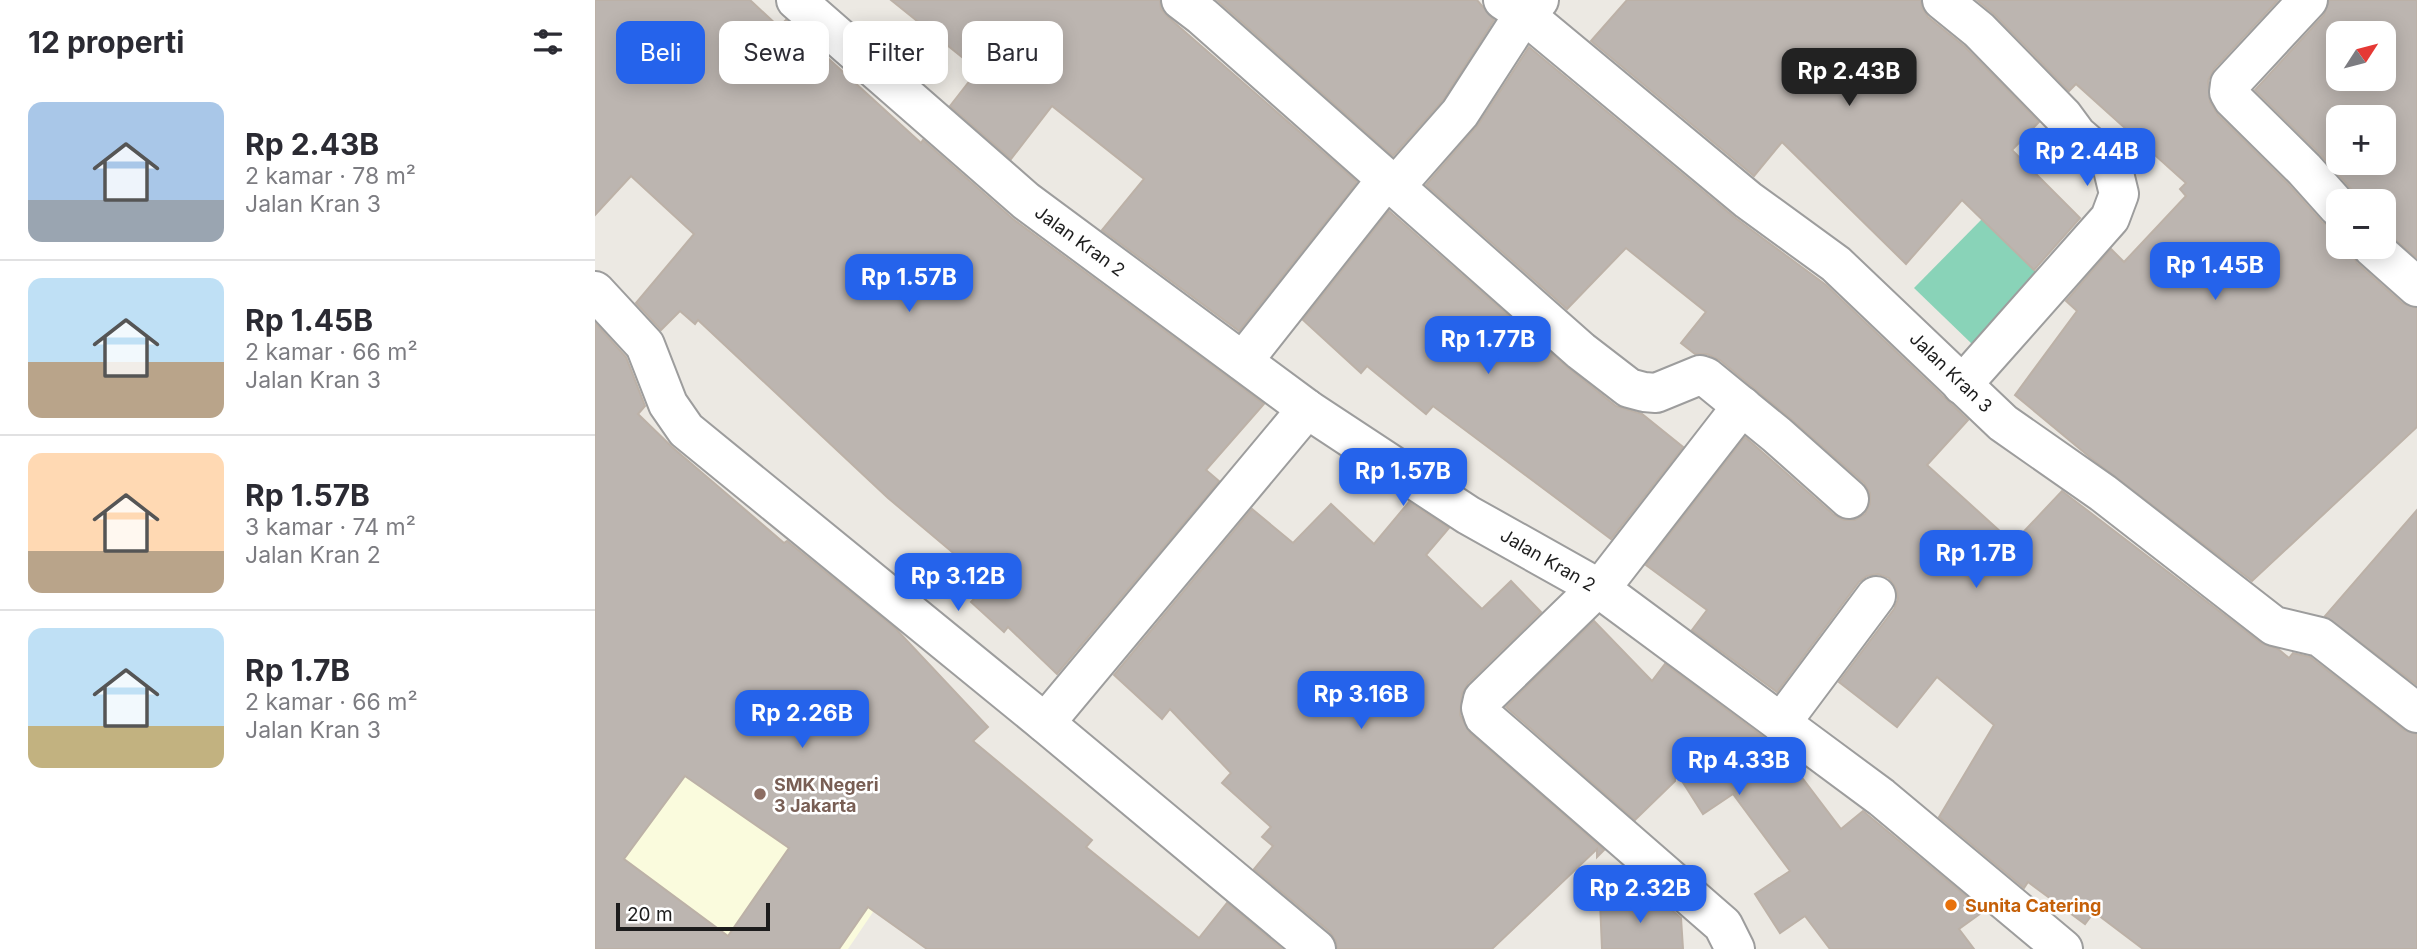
<!DOCTYPE html>
<html lang="id">
<meta charset="utf-8">
<style>
:root{--surface:#fff;--page:#f2f2f3;--text:#2b2b33;--muted:#7c7c81;--line:#e1e1e2;--accent:#2563eb}
body{margin:0;font-family:Inter,sans-serif;background:var(--page);color:var(--text);height:100vh;display:flex;flex-direction:column;font-size:26px;white-space:nowrap}
*{box-sizing:border-box;margin:0}
p{font-size:23px;color:var(--muted)}
.icon{flex:none;width:38px;height:38px;fill:none;stroke:currentColor;stroke-width:2;stroke-linecap:round;stroke-linejoin:round}
.map{position:relative;flex:1;overflow:hidden}
.sheet{display:flex;flex-direction:column;background:var(--surface);width:595px}
.sheet>*{flex:none}
.hud{position:absolute;left:21px;top:21px;width:665px;height:63px;display:flex;gap:14px}
.needle{width:46px;rotate:54deg}
.tools{position:absolute;left:1731px;top:21px;display:grid;gap:14px}
.tools a{display:grid;place-items:center;width:70px;height:70px;border-radius:14px;background:var(--surface);box-shadow:0 4px 18px #0003;font-size:35px}
.scale{position:absolute;left:21px;bottom:18px;width:154px;box-sizing:border-box;padding-left:7px;border:4px solid #1c1c1c;border-top:0;font-size:19px;line-height:24px;white-space:nowrap;color:#1c1c1c;-webkit-text-stroke:5px #fff;paint-order:stroke}
.price{position:absolute;translate:-50% -60px;padding:0 16px;border-radius:14px;background:var(--accent);color:#fff;font-size:23px;line-height:46px;filter:drop-shadow(0 2px 4px #0008)}
.price::after{content:'';position:absolute;left:50%;top:42px;width:21px;height:16px;margin-left:-10px;background:inherit;clip-path:polygon(0 0,100% 0,50% 100%)}
.price.active{background:#222;color:#fff}
ul{padding:0;list-style:none}
li{display:flex;align-items:center;gap:21px;height:175px;padding:0 28px}
li+li{border-top:2px solid var(--line)}
li span{display:grid;place-items:center;flex:none;width:196px;height:140px;border-radius:14px;color:#555}
li>.icon{margin-inline-start:auto}
span .icon{width:84px;height:84px;fill:#fffc;stroke-width:1}
li b{font-size:30px}
h2{display:flex;justify-content:space-between;align-items:center;height:84px;padding:0 28px;font-size:30px}
.pill{padding:0 24px;border-radius:14px;background:var(--surface);box-shadow:0 4px 18px #0003;font-size:24px;line-height:63px}
.pill.active{background:var(--accent);color:#fff}
main{display:flex;flex:1;min-height:0}
.map>svg:first-child{display:block}
.education{fill:#fafbdd}
.pitch{fill:#89d3b8}
.building{fill:#bcb5b0;stroke:#bcb1a7;stroke-width:2;fill-rule:evenodd}
.lines{fill:none;stroke-linecap:round;stroke-linejoin:round}
.street-casing{stroke:#9d9d9d;stroke-width:42}
.street{stroke:#fff;stroke-width:38}
.education-dot{fill:#8d6e63;stroke:#fff;stroke-width:2.5}
.food-dot{fill:#e8710a;stroke:#fff;stroke-width:2.5}
.labels{text-anchor:middle;dominant-baseline:central;stroke-width:5;stroke-linejoin:round;paint-order:stroke}
.street-label{font-size:18px;fill:#1c1c1c;stroke:#fff}
.education-label{font-size:18px;font-weight:bold;fill:#785e54;stroke:#fff;text-anchor:start}
.food-label{font-size:18px;font-weight:bold;fill:#c56008;stroke:#fff;text-anchor:start}
</style>
<main>
<section class="sheet">
<h2>12 properti<svg class="icon" aria-label="filters" viewBox="0 0 24 24"><path d="M4 7h16M4 17h16"/><circle cx="9" cy="7" r="2"/><circle cx="15" cy="17" r="2"/></svg></h2>
<ul>
<li><span style="background:linear-gradient(#a9c7e8 70%,#9aa5b1 0)"><svg class="icon" aria-label="home" viewBox="0 0 24 24"><path d="M3 11l9-7 9 7M6 9v11h12V9"/></svg></span><div><b>Rp 2.43B</b><p>2 kamar · 78 m²</p><p>Jalan Kran 3</p></div></li>
<li><span style="background:linear-gradient(#bfe0f5 60%,#b9a48a 0)"><svg class="icon" aria-label="home" viewBox="0 0 24 24"><path d="M3 11l9-7 9 7M6 9v11h12V9"/></svg></span><div><b>Rp 1.45B</b><p>2 kamar · 66 m²</p><p>Jalan Kran 3</p></div></li>
<li><span style="background:linear-gradient(#ffd9b3 70%,#b9a48a 0)"><svg class="icon" aria-label="home" viewBox="0 0 24 24"><path d="M3 11l9-7 9 7M6 9v11h12V9"/></svg></span><div><b>Rp 1.57B</b><p>3 kamar · 74 m²</p><p>Jalan Kran 2</p></div></li>
<li><span style="background:linear-gradient(#bfe0f5 70%,#c2b280 0)"><svg class="icon" aria-label="home" viewBox="0 0 24 24"><path d="M3 11l9-7 9 7M6 9v11h12V9"/></svg></span><div><b>Rp 1.7B</b><p>2 kamar · 66 m²</p><p>Jalan Kran 3</p></div></li>
</ul>
</section>
<div class="map">
<svg width="1822" height="949" viewBox="0 0 1822 949">
<rect width="100%" height="100%" fill="#ece9e3"/>
<polygon class="education" points="23,750 349,807 253,949 0,949"/>
<polygon class="pitch" points="1387,219 1444,275 1377,344 1319,288"/>
<g class="building">
<polygon points="0,0 155,0 184,27 191,20 326,143 328,140 418,219 669,404 611,470 624,481 462,674 413,627 409,632 376,602 394,583 293,498 103,320 100,324 85,311 66,330 41,303 99,234 36,176 0,215"/>
<polygon points="296,0 565,0 566,9 573,17 762,182 644,331 507,230 549,179 457,106 416,159 355,106 383,70"/>
<polygon points="622,0 882,0 899,20 848,100 798,156"/>
<polygon points="1032,0 1326,0 1327,8 1333,17 1369,46 1444,122 1417,150 1485,218 1439,270 1367,200 1311,264 1187,142 1159,176 996,41"/>
<polygon points="1382,0 1683,0 1619,69 1613,81 1615,102 1623,115 1693,184 1727,222 1736,227 1743,228 1743,247 1756,247 1757,255 1762,263 1807,303 1822,308 1822,427 1657,581 1497,459 1420,395 1482,311 1471,301 1516,249 1529,262 1591,196 1585,189 1591,183 1481,84 1474,91 1400,15"/>
<path d="M1734 0H1822V258L1788 229V201H1764L1759 192 1725 154 1660 90 1729 15ZM1743 33H1788V79H1743ZM1743 117H1788V163H1743Z"/>
<polygon points="934,47 1139,217 1231,285 1373,420 1332,465 1418,543 1467,491 1666,643 1683,649 1694,658 1698,653 1715,657 1809,730 1822,734 1822,949 1548,949 1499,912 1490,924 1433,882 1429,888 1344,817 1399,725 1342,677 1302,727 1244,682 1299,609 1303,599 1301,588 1294,578 1283,574 1272,576 1264,582 1182,692 1097,630 1112,610 1051,565 1150,437 1239,515 1249,520 1260,520 1270,514 1275,504 1275,493 1269,483 1196,419 1125,360 1112,354 1100,354 1086,343 1111,312 1031,248 972,309 831,185 883,125"/>
<polygon points="794,211 973,368 1021,406 1047,414 1088,447 1016,539 838,406 831,414 772,366 766,373 708,320"/>
<path d="M0 323 31 357 50 406 43 414 77 447 189 543 192 541 301 629 393 727 378 741 497 840 491 847 604 938 632 903 687 949H332L273 907 244 949H0ZM90 776 194 848 133 936 29 859Z"/>
<polygon points="814,502 854,528 831,555 887,609 916,581 946,612 873,683 867,694 865,715 875,733 1009,850 1002,857 1002,849 897,949 742,949 741,941 735,932 659,869 678,846 667,837 676,827 627,783 636,773 575,709 567,719 519,675 657,509 698,543 736,504 779,544"/>
<polygon points="1822,510 1822,685 1730,616"/>
<polygon points="999,621 1057,681 1070,664 1186,750 1246,829 1268,811 1389,911 1364,929 1379,949 1235,949 1210,916 1185,933 1160,894 1195,871 1138,794 1108,814 1080,770 1080,781 1040,820 911,707"/>
<polygon points="1064,899 1086,918 1088,949 1007,949 1005,901"/>
</g>
<g class="lines">
<g class="street-casing">
<g id="street">
<polyline points="201,0 431,201 712,409 873,515 1005,589 1286,797 1468,949"/>
<polyline points="586,0 607,16 986,351 1034,388 1049,392 1061,393 1105,375 1111,377 1182,435 1254,499"/>
<polyline points="908,0 929,14 1153,200 1241,264 1408,423 1508,493 1679,626 1725,637 1822,713"/>
<polyline points="1347,0 1384,30 1468,116 1482,135 1517,165 1524,194 1515,218 1367,385"/>
<polyline points="1713,0 1635,84 1634,92 1638,99 1709,169 1743,207"/>
<polyline points="799,188 865,113 929,14 944,0"/>
<polyline points="1777,247 1822,287"/>
<polyline points="0,291 50,345 73,404 91,430 450,723 721,949"/>
<polyline points="648,361 791,180"/>
<polyline points="1002,588 888,699 886,708 889,717 1128,925 1140,949"/>
<polyline points="1005,589 1147,406"/>
<polyline points="450,723 712,409"/>
<polyline points="1186,723 1281,596"/>
</g>
</g>
<use href="#street" class="street"/>
</g>
<circle class="education-dot" cx="165" cy="794" r="7"/>
<circle class="food-dot" cx="1356" cy="905" r="7"/>
<g class="labels">
<g class="street-label">
<text transform="translate(485 241) rotate(36)">Jalan Kran 2</text>
<text transform="translate(1356 372) rotate(44)">Jalan Kran 3</text>
<text transform="translate(953 560) rotate(30)">Jalan Kran 2</text>
</g>
<g class="education-label">
<text x="179" y="784">SMK Negeri<tspan x="179" dy="21">3 Jakarta</tspan></text>
</g>
<g class="food-label">
<text x="1370" y="905">Sunita Catering</text>
</g>
</g>
</svg>
<div class="tools">
<a><svg class="needle" viewBox="-14 -14 28 28"><path d="M0-13l5 13h-10z" fill="#e53935"/><path d="M0 13l5-13h-10z" fill="#7c7c81"/></svg></a>
<a>+</a>
<a>−</a>
</div>
<div class="scale">20 m</div>
<b class="price active" style="left:1254px;top:108px">Rp 2.43B</b>
<b class="price" style="left:1492px;top:188px">Rp 2.44B</b>
<b class="price" style="left:1620px;top:302px">Rp 1.45B</b>
<b class="price" style="left:314px;top:314px">Rp 1.57B</b>
<b class="price" style="left:893px;top:376px">Rp 1.77B</b>
<b class="price" style="left:808px;top:508px">Rp 1.57B</b>
<b class="price" style="left:1381px;top:590px">Rp 1.7B</b>
<b class="price" style="left:363px;top:613px">Rp 3.12B</b>
<b class="price" style="left:766px;top:731px">Rp 3.16B</b>
<b class="price" style="left:207px;top:750px">Rp 2.26B</b>
<b class="price" style="left:1144px;top:797px">Rp 4.33B</b>
<b class="price" style="left:1045px;top:925px">Rp 2.32B</b>
<div class="hud">
<a class="pill active">Beli</a>
<a class="pill">Sewa</a>
<a class="pill">Filter</a>
<a class="pill">Baru</a>
</div>
</div>
</main>
